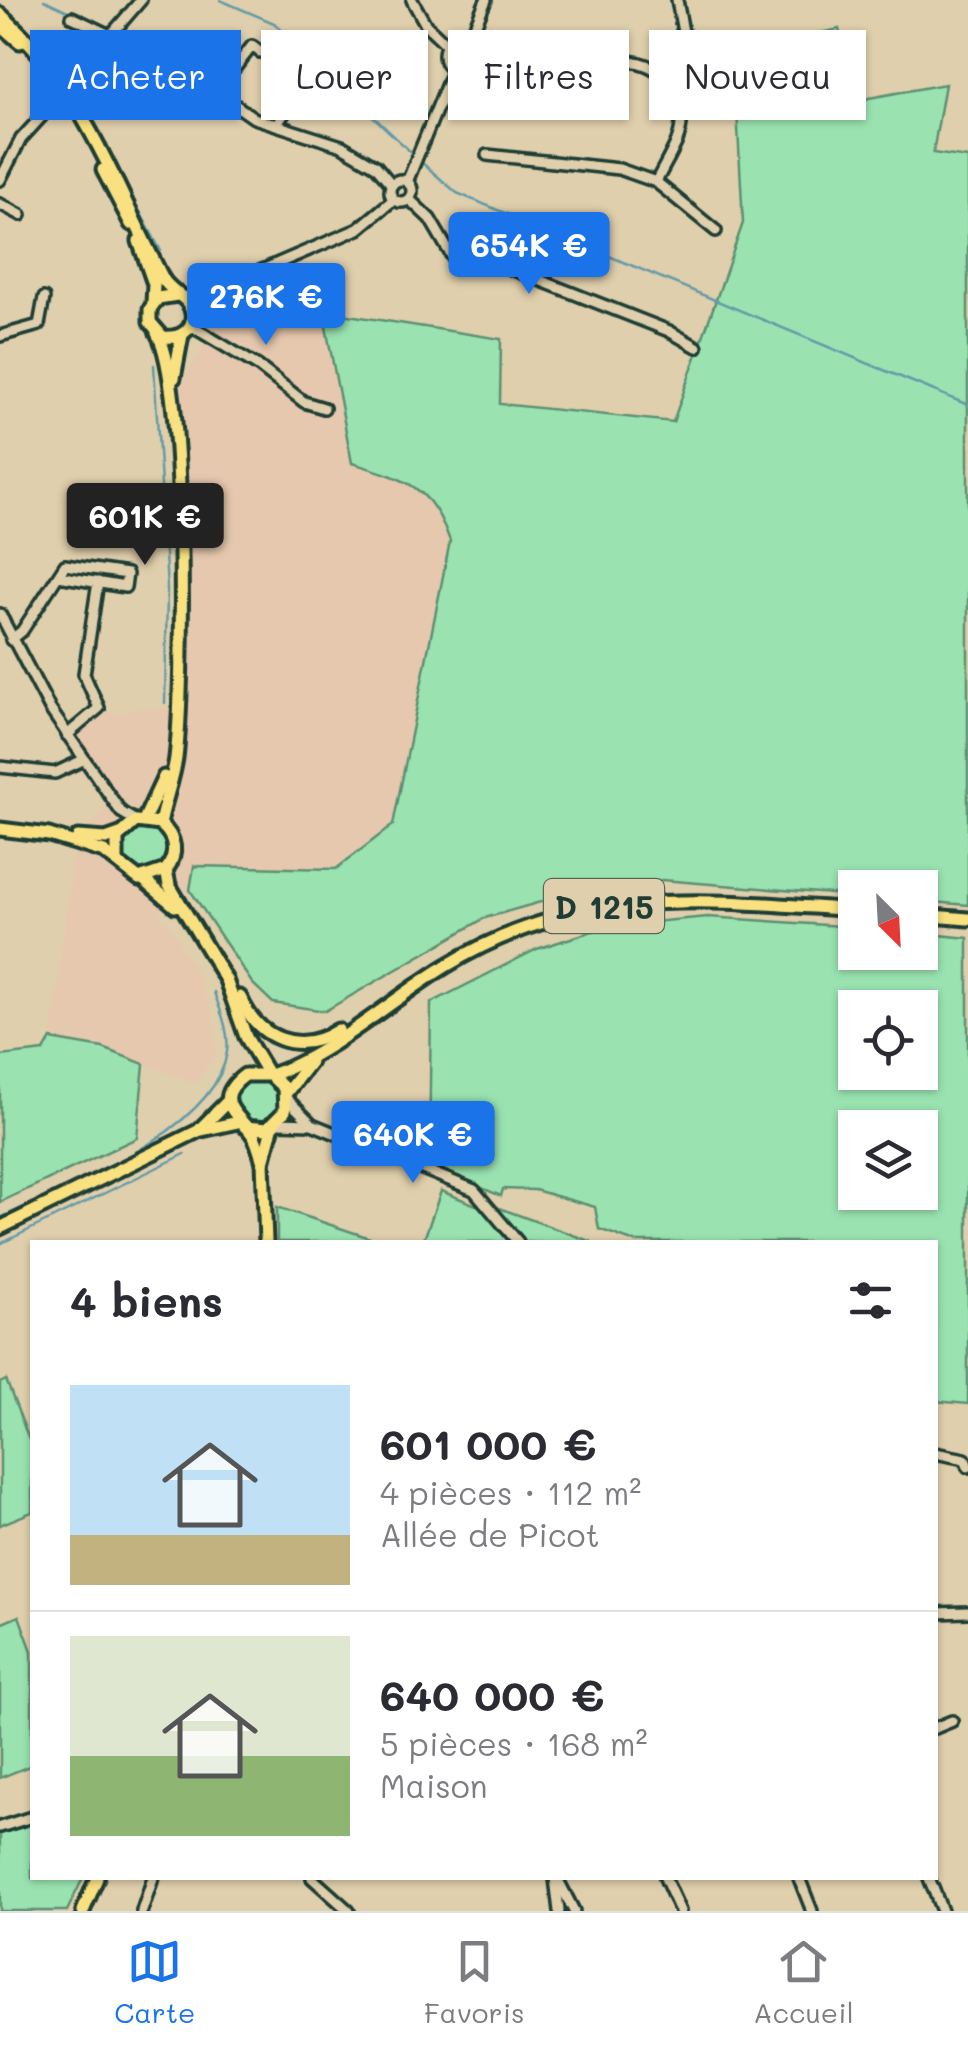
<!DOCTYPE html>
<html lang="fr">
<meta charset="utf-8">
<style>
:root{--surface:#fff;--page:#f2f2f3;--text:#2b2b33;--muted:#7c7c81;--line:#e1e1e2;--accent:#1a73e8}
body{margin:0;font-family:Mali,sans-serif;background:var(--page);color:var(--text);height:100vh;display:flex;flex-direction:column;font-size:38px;white-space:nowrap}
*{box-sizing:border-box;margin:0}
p{font-size:32px;color:var(--muted)}
.icon{flex:none;width:55px;height:55px;fill:none;stroke:currentColor;stroke-width:2;stroke-linecap:round;stroke-linejoin:round}
.map{position:relative;flex:1;overflow:hidden}
.panel{position:absolute;left:30px;top:1240px;width:908px;height:640px;display:flex;flex-direction:column;background:var(--surface);border-radius:0px;box-shadow:0 2px 8px #0004}
.panel>*{flex:none}
.banner{position:absolute;left:30px;top:30px;width:910px;height:90px;display:flex;gap:20px}
.needle{width:65px;rotate:156deg}
.controls{position:absolute;left:838px;top:870px;display:grid;gap:20px}
.controls a{display:grid;place-items:center;width:100px;height:100px;border-radius:0px;background:var(--surface);box-shadow:0 2px 8px #0004;font-size:50px}
.price{position:absolute;translate:-50% -85px;padding:0 22px;border-radius:10px;background:var(--accent);color:#fff;font-size:32px;line-height:65px;filter:drop-shadow(0 2px 5px #0008)}
.price::after{content:'';position:absolute;left:50%;top:60px;width:30px;height:22px;margin-left:-15px;background:inherit;clip-path:polygon(0 0,100% 0,50% 100%)}
.price.active{background:#222;color:#fff}
ul{padding:0;list-style:none}
li{display:flex;align-items:center;gap:30px;height:250px;padding:0 40px}
li+li{border-top:2px solid var(--line)}
li span{display:grid;place-items:center;flex:none;width:280px;height:200px;border-radius:0px;color:#555}
li>.icon{margin-inline-start:auto}
span .icon{width:120px;height:120px;fill:#fffc;stroke-width:1}
li b{font-size:42px}
h2{display:flex;justify-content:space-between;align-items:center;height:120px;padding:0 40px;font-size:42px}
.chip{padding:0 35px;border-radius:0px;background:var(--surface);box-shadow:0 2px 8px #0004;font-size:35px;line-height:90px}
.chip.active{background:var(--accent);color:#fff}
.dock{display:flex;justify-content:space-around;align-items:center;height:140px;border-top:2px solid var(--line);background:var(--surface);font-size:28px;color:var(--muted)}
.dock a{display:grid;justify-items:center;gap:5px}
.dock .active{color:var(--accent)}
.map>svg:first-child{display:block}
.built{fill:#e6c8ae}
.green{fill:#9ae3b1;stroke:#5c9072;stroke-width:2.5;fill-rule:evenodd}
.lines{fill:none;stroke-linecap:round;stroke-linejoin:round}
.stream{stroke:#649ba7;stroke-width:2.5}
.minor-casing{stroke:#1f3d34;stroke-width:16}
.major-casing{stroke:#1f3d34;stroke-width:19}
.minor{stroke:#e0cfac;stroke-width:9}
.major{stroke:#f9e181;stroke-width:11}
.labels{text-anchor:middle;dominant-baseline:central;stroke-width:8;stroke-linejoin:round;paint-order:stroke}
.shield{fill:#e0cfac;stroke:#596958;stroke-width:2.5}
.shield-label{font-size:32px;font-weight:bold;fill:#1f3d34}
</style>
<div class="map">
<svg width="968" height="1911" viewBox="0 0 968 1911">
<rect width="100%" height="100%" fill="#e0cfac"/>
<filter id="ink" filterUnits="userSpaceOnUse"><feTurbulence type="fractalNoise" baseFrequency=".01" numOctaves="2"/><feDisplacementMap in="SourceGraphic" scale="20" xChannelSelector="R" yChannelSelector="G"/><feConvolveMatrix kernelMatrix="1 2 1 2 8 2 1 2 1" color-interpolation-filters="sRGB"/></filter>
<g filter="url(#ink)">
<polygon class="built" points="262,298 323,311 352,463 405,479 438,506 450,541 393,825 336,869 195,866 190,890 157,913 174,932 198,976 213,1015 216,1055 195,1084 103,1048 51,1039 74,852 110,799 67,735 99,708 120,714 139,708 178,709 182,614 172,402 228,300"/>
<g class="green">
<path d="M839 29 858 100 945 84 933 153 968 158V905L920 901V888H855V896L662 880 565 895 485 918 325 1011 273 1003 252 983 190 890 194 866 336 869 393 825 450 541C431 485 405 479 352 463L323 311 501 339 500 404 673 422 743 223 734 52Z"/>
<circle cx="145" cy="850" r="22"/>
<path d="M708 917 855 927V952H920V933L968 938V1404L935 1401V1242H635L599 1229 595 1207 535 1190 503 1189 501 1196 429 1166 431 1003 537 949 608 926ZM855 1008H920V1072H855ZM855 1128H920V1192H855Z"/>
<polygon points="51,1039 103,1048 144,1064 137,1138 0,1202 0,1056 44,1051"/>
<circle cx="258" cy="1101" r="23"/>
<polygon points="441,1191 476,1205 491,1205 592,1242 423,1242"/>
<polygon points="277,1207 382,1242 277,1242"/>
<polygon points="6,1380 32,1447 32,1512 0,1525 0,1383"/>
<polygon points="19,1616 32,1651 32,1765 0,1778 0,1624"/>
<polygon points="32,1824 32,1878 83,1878 67,1911 0,1911 0,1833"/>
</g>
<g class="lines">
<g class="stream">
<polyline points="44,0 70,12"/>
<polyline points="220,0 274,23 415,156"/>
<polyline points="104,28 118,21"/>
<polyline points="76,92 161,251"/>
<polyline points="421,162 457,193 968,405"/>
<polyline points="154,365 167,589 165,703"/>
<path d="M0 1218C66 1187 216 1131 227 1052 230 1032 220 1010 214 992"/>
<polyline points="0,1244 185,1154"/>
<polyline points="330,1888 356,1911"/>
<polyline points="90,1911 105,1878"/>
</g>
<g class="minor-casing">
<g id="minor">
<polyline points="412,0 426,25 447,45"/>
<polyline points="72,17 191,74 254,118 342,146 376,166 392,185"/>
<circle cx="461" cy="55" r="17"/>
<polyline points="469,40 486,0"/>
<path d="M478 58C505 65 534 69 562 68 583 67 603 61 623 61 666 60 692 102 677 141 671 155 663 168 656 182"/>
<polyline points="666,76 686,48 677,0"/>
<polyline points="65,88 141,0"/>
<polyline points="101,89 176,83 191,74"/>
<polyline points="216,92 252,46 260,52"/>
<polyline points="277,124 299,92 306,94"/>
<polyline points="487,155 619,169 656,182 716,231"/>
<circle cx="401" cy="191" r="11"/>
<polyline points="0,180 21,139 42,116"/>
<polyline points="407,182 453,69"/>
<polyline points="409,199 430,219 457,265 501,265 669,331 697,347"/>
<polyline points="0,204 21,215"/>
<polyline points="181,296 199,297 358,229 393,200"/>
<polyline points="191,326 258,366 304,402 324,408"/>
<polyline points="0,336 39,325 44,298"/>
<polyline points="0,614 50,709 121,812 136,821"/>
<polyline points="11,640 22,631 65,565 127,574 125,587 58,576"/>
<polyline points="67,735 99,708 84,674 98,582"/>
<polyline points="0,767 55,773 83,760"/>
<polyline points="287,1099 310,1122"/>
<polyline points="277,1123 312,1124 474,1190 518,1242"/>
<polyline points="935,1453 965,1459 968,1467"/>
<polyline points="935,1613 968,1612"/>
<polyline points="935,1728 952,1721"/>
<polyline points="0,1827 32,1817"/>
<polyline points="312,1878 349,1911"/>
<polyline points="555,1878 559,1911"/>
<polyline points="557,1878 574,1911"/>
<polyline points="665,1878 680,1911"/>
<polyline points="799,1878 812,1911"/>
<polyline points="929,1878 942,1911"/>
<polyline points="142,1911 153,1878"/>
</g>
</g>
<g class="major-casing">
<g id="major">
<path d="M0 14C82 85 115 186 163 279 171 293 190 297 192 313 195 331 178 339 163 337L150 322V309L158 298 177 295"/>
<polyline points="0,25 20,42"/>
<polyline points="103,170 131,224"/>
<polyline points="139,241 154,284 153,303"/>
<path d="M157 333C187 381 184 692 176 758 173 780 164 802 160 824"/>
<polyline points="174,378 182,335"/>
<polyline points="144,820 164,777"/>
<path d="M0 829 49 835 104 852 139 879 166 870C178 854 176 837 160 824L136 821 117 838V862"/>
<polyline points="78,837 106,839 120,834"/>
<polyline points="166,870 169,885 226,980 246,1037 268,1074"/>
<polyline points="144,880 175,906"/>
<polyline points="920,915 968,919"/>
<path d="M240 997C258 1039 298 1056 338 1030"/>
<path d="M270 1075C327 1058 393 998 446 966 579 884 707 900 855 910"/>
<polyline points="286,1093 310,1062"/>
<path d="M245 1127 267 1129 285 1111 284 1088 270 1075H245C209 1102 241 1115 254 1137 258 1144 260 1154 263 1162"/>
<polyline points="202,1130 238,1122"/>
<polyline points="0,1228 198,1131 229,1100"/>
<polyline points="266,1242 263,1162 273,1125"/>
<polyline points="83,1911 97,1878"/>
</g>
</g>
<use href="#minor" class="minor"/>
<use href="#major" class="major"/>
</g>
</g>
<g class="labels">
<rect class="shield" x="544" y="879" width="120" height="54" rx="8"/>
<g class="shield-label">
<text x="604" y="906">D 1215</text>
</g>
</g>
</svg>
<div class="controls">
<a><svg class="needle" viewBox="-14 -14 28 28"><path d="M0-13l5 13h-10z" fill="#e53935"/><path d="M0 13l5-13h-10z" fill="#7c7c81"/></svg></a>
<a><svg class="icon" aria-label="locate" viewBox="0 0 24 24"><circle cx="12" cy="12" r="6"/><path d="M12 2v4M12 18v4M2 12h4M18 12h4"/></svg></a>
<a><svg class="icon" aria-label="layers" viewBox="0 0 24 24"><path d="M12 4l9 5-9 5-9-5zM3 14l9 5 9-5"/></svg></a>
</div>
<b class="price" style="left:529px;top:297px">654K €</b>
<b class="price" style="left:266px;top:348px">276K €</b>
<b class="price active" style="left:145px;top:568px">601K €</b>
<b class="price" style="left:413px;top:1186px">640K €</b>
<div class="banner">
<a class="chip active">Acheter</a>
<a class="chip">Louer</a>
<a class="chip">Filtres</a>
<a class="chip">Nouveau</a>
</div>
<section class="panel">
<h2>4 biens<svg class="icon" aria-label="filters" viewBox="0 0 24 24"><path d="M4 7h16M4 17h16"/><circle cx="9" cy="7" r="2"/><circle cx="15" cy="17" r="2"/></svg></h2>
<ul>
<li><span style="background:linear-gradient(#bfe0f5 75%,#c2b280 0)"><svg class="icon" aria-label="home" viewBox="0 0 24 24"><path d="M3 11l9-7 9 7M6 9v11h12V9"/></svg></span><div><b>601 000 €</b><p>4 pièces · 112 m²</p><p>Allée de Picot</p></div></li>
<li><span style="background:linear-gradient(#dfe7d0 60%,#8fb573 0)"><svg class="icon" aria-label="home" viewBox="0 0 24 24"><path d="M3 11l9-7 9 7M6 9v11h12V9"/></svg></span><div><b>640 000 €</b><p>5 pièces · 168 m²</p><p>Maison</p></div></li>
</ul>
</section>
</div>
<nav class="dock">
<a class="active"><svg class="icon" aria-label="map" viewBox="0 0 24 24"><path d="M3 6l6-2 6 2 6-2v14l-6 2-6-2-6 2zM9 4v14M15 6v14"/></svg>Carte</a>
<a><svg class="icon" aria-label="saved" viewBox="0 0 24 24"><path d="M7 4h10v16l-5-4-5 4z"/></svg>Favoris</a>
<a><svg class="icon" aria-label="home" viewBox="0 0 24 24"><path d="M3 11l9-7 9 7M6 9v11h12V9"/></svg>Accueil</a>
</nav>
